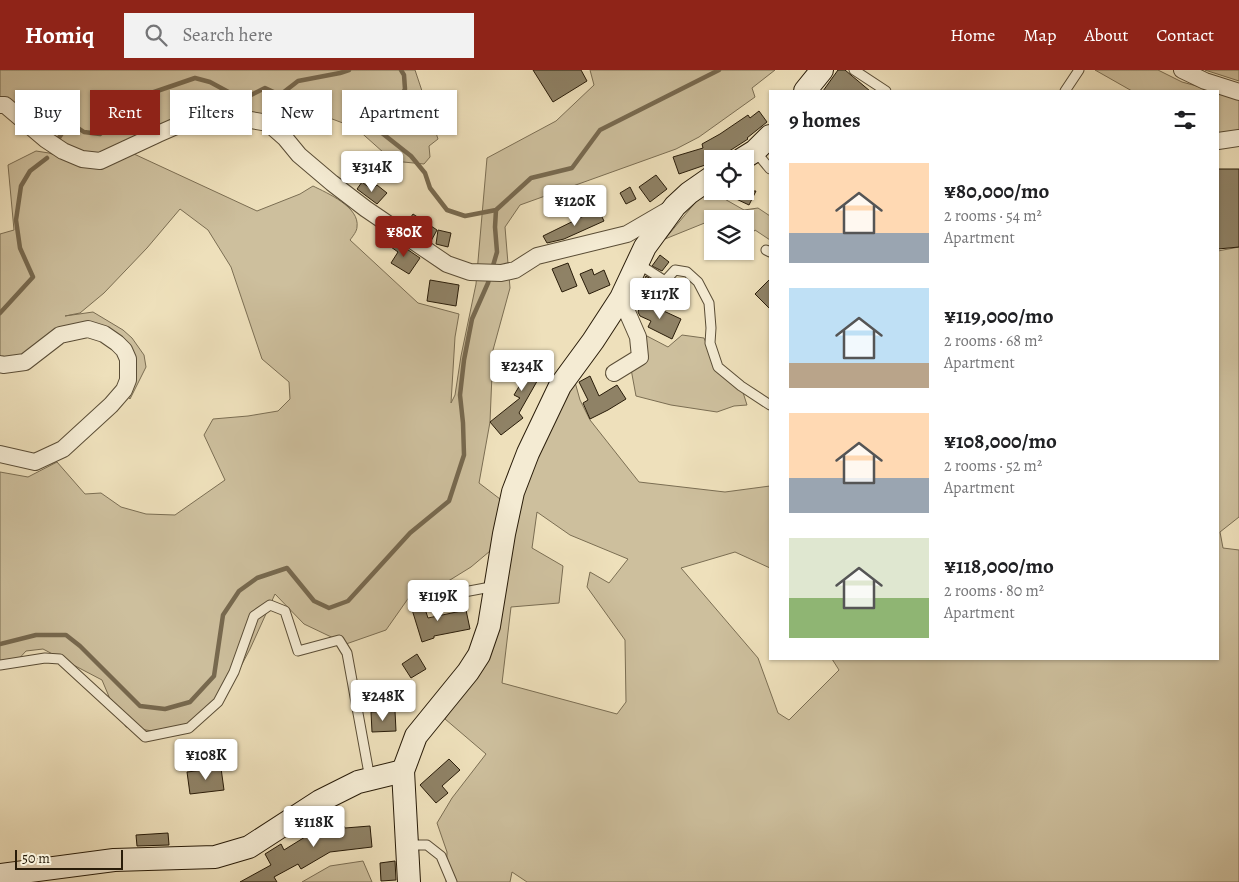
<!DOCTYPE html>
<meta charset="utf-8">
<style>
:root{--surface:#fff;--page:#f2f2f2;--text:#202124;--muted:#757577;--accent:#8f2418}
body{margin:0;font-family:Alegreya,serif;background:var(--page);color:var(--text);height:100vh;display:flex;flex-direction:column;font-size:19px;white-space:nowrap}
*{box-sizing:border-box;margin:0}
p{font-size:16px;color:var(--muted)}
.icon{flex:none;width:28px;height:28px;fill:none;stroke:currentColor;stroke-width:2;stroke-linecap:round;stroke-linejoin:round}
.map{position:relative;flex:1;overflow:hidden}
.details{position:absolute;left:769px;top:20px;width:450px;height:570px;display:flex;flex-direction:column;background:var(--surface);border-radius:0px;box-shadow:0 1px 4px #0004}
.details>*{flex:none}
.hud{position:absolute;left:15px;top:20px;width:475px;height:45px;display:flex;gap:10px}
.fabs{position:absolute;left:704px;top:80px;display:grid;gap:10px}
.fabs a{display:grid;place-items:center;width:50px;height:50px;border-radius:0px;background:var(--surface);box-shadow:0 1px 4px #0004;font-size:25px}
.scale{position:absolute;left:15px;bottom:12px;width:108px;box-sizing:border-box;padding-left:5px;border:2px solid #291c09;border-top:0;font-size:14px;line-height:18px;white-space:nowrap;color:#291c09;-webkit-text-stroke:4px #f4ebd3;paint-order:stroke}
.price{position:absolute;translate:-50% -42px;padding:0 11px;border-radius:5px;background:#fff;color:#222;font-size:16px;line-height:32px;filter:drop-shadow(0 1px 2px #0008)}
.price::after{content:'';position:absolute;left:50%;top:30px;width:15px;height:11px;margin-left:-8px;background:inherit;clip-path:polygon(0 0,100% 0,50% 100%)}
.price.active{background:var(--accent);color:#fff}
ul{padding:0;list-style:none}
li{display:flex;align-items:center;gap:15px;height:125px;padding:0 20px}
li span{display:grid;place-items:center;flex:none;width:140px;height:100px;border-radius:0px;color:#555}
li>.icon{margin-inline-start:auto}
span .icon{width:60px;height:60px;fill:#fffc;stroke-width:1}
li b{font-size:21px}
h2{display:flex;justify-content:space-between;align-items:center;height:60px;padding:0 20px;font-size:21px}
.chip{padding:0 18px;border-radius:0px;background:var(--surface);box-shadow:0 1px 4px #0004;font-size:18px;line-height:45px}
.chip.active{background:var(--accent);color:#fff}
header{display:flex;align-items:center;gap:30px;box-sizing:border-box;height:70px;padding:0 25px;background:var(--accent);color:#fff}
header strong{font-size:24px}
nav{display:flex;gap:28px;margin-inline-start:auto;font-size:18px}
.search{width:350px;height:45px;background:var(--page);display:flex;align-items:center;gap:12px;box-sizing:border-box;padding:0 18px;border-radius:0px;color:var(--muted);font-size:19px}
.map>svg:first-child{display:block}
.green{fill:#cdbf9d;stroke:#7b6e53;fill-rule:evenodd}
.lines{fill:none;stroke-linecap:round;stroke-linejoin:round}
.stream{stroke:#77694f;stroke-width:4.5}
.building{fill:#8f8266;stroke:#291c09}
.lane-casing{stroke:#5a4d36;stroke-width:11}
.street-casing{stroke:#5a4d36;stroke-width:18}
.secondary-casing{stroke:#291c09;stroke-width:24}
.lane{stroke:#f4ebd3;stroke-width:9}
.street{stroke:#f4ebd3;stroke-width:16}
.secondary{stroke:#f4ebd3;stroke-width:22}
</style>
<header>
<strong>Homiq</strong>
<div class="search"><svg class="icon" aria-label="search" viewBox="0 0 24 24"><circle cx="10" cy="10" r="6"/><path d="M15 15l6 6"/></svg>Search here</div>
<nav><a>Home</a><a>Map</a><a>About</a><a>Contact</a></nav>
</header>
<div class="map">
<svg width="1239" height="812" viewBox="0 0 1239 812">
<rect width="100%" height="100%" fill="#eee0bb"/>
<filter id="stains"><feTurbulence type="fractalNoise" baseFrequency=".004" numOctaves="4"/><feColorMatrix values="0 0 0 0 .2 0 0 0 0 .09 0 0 0 0 .02 0 0 0 .5 -.17"/></filter>
<radialGradient id="worn" r=".72"><stop offset=".6" stop-color="#630" stop-opacity="0"/><stop offset="1" stop-color="#630" stop-opacity=".3"/></radialGradient>
<g class="green">
<polygon points="0,0 415,0 438,69 429,76 430,87 424,94 393,91 356,58 290,33 268,52 221,45 100,91 76,86 0,35"/>
<path d="M590 0H775L752 18 755 27 699 67 676 79 520 135 505 157 510 218 493 280 490 352 479 413 500 429V463L496 476 471 497 437 518 412 523 386 560 346 574 304 554 275 524 250 579 220 636 179 665 126 657 110 629 102 610 43 579 26 581 15 593 0 592V402L28 407 57 392 85 424 101 423 121 437 146 444 175 445 225 410 204 365 213 349 248 346 278 341 290 329 289 312 262 289 231 197 208 160 180 139 147 178 104 223 80 243 65 246 93 242 123 260 132 268 144 285 146 297 130 329 126 325 125 280 90 258 25 292 0 294V164L14 160 8 95 36 81 49 83 95 98 134 84 257 141 300 124 313 116C327 123 360 137 357 157 357 161 353 166 350 170L418 233 459 244 455 267 451 333 455 325 461 286 476 214 487 88 556 51 594 15Z"/>
<polygon points="1095,0 1158,0 1182,12 1215,21 1132,21"/>
<polygon points="1205,0 1239,0 1239,11"/>
<polygon points="1218,22 1239,28 1239,65 1218,63"/>
<polygon points="714,123 744,140 758,138 770,146 770,170 755,160 745,172 745,149 712,149 712,150 665,169 699,128"/>
<path d="M1239 177V447L1220 462 1223 478 1239 480V812H527L512 802 510 812H446L447 782 437 753 452 728 486 684 445 649 462 623 525 413 573 305 580 330 590 350 639 412 725 422 770 416V498L735 482 681 498 758 588 778 643 789 650 839 600 832 589H1218V181ZM537 442 570 465 628 489 609 513 590 502 587 517 625 570 626 632 617 644 502 613 511 537 559 533 563 496 532 478Z"/>
<polygon points="645,265 668,277 682,265 704,268 711,285 741,316 747,335 734,336 717,342 671,335 636,326 631,299"/>
<polygon points="363,791 372,812 302,812 330,796"/>
</g>
<g class="lines">
<g class="stream">
<polyline points="401,0 404,5 405,19 400,29 382,38 373,47 373,56 411,86 425,103 430,118 447,140 465,146 496,140 531,108 572,98 600,60 719,0"/>
<polyline points="57,71 69,52 84,62 100,64 115,50 125,32 195,8 210,12 234,25 247,27 265,18 280,25 298,11 340,3 349,0"/>
<polyline points="0,243 33,207 20,178 16,150 21,116 30,101 47,88"/>
<polyline points="0,574 36,565 66,565 80,576 140,636 165,639 190,632 214,606 223,545 239,521 257,508 287,498 314,531 329,538 348,531 410,463 449,431 464,385 463,353 460,325 464,290 472,249 488,213 497,182 495,157 496,140"/>
</g>
</g>
<g class="building">
<polygon points="533,0 581,0 587,11 553,32"/>
<polygon points="838,0 845,0 870,21 823,21"/>
<polygon points="759,41 767,52 747,68 748,69 720,87 721,88 719,89 712,89 712,93 711,93 679,104 673,87 703,78 702,74 720,64 748,45 750,48"/>
<polygon points="1218,99 1239,99 1239,177 1218,179"/>
<polygon points="656,105 667,119 650,132 639,117"/>
<polygon points="362,112 372,120 377,115 387,123 377,134 357,119"/>
<polygon points="630,117 636,129 626,134 620,123"/>
<polygon points="719,121 756,121 749,135"/>
<polygon points="598,139 604,151 564,169 547,173 543,166"/>
<polygon points="413,144 437,160 431,171 406,154"/>
<polygon points="438,160 451,163 448,177 436,174"/>
<polygon points="395,171 420,188 409,204 391,193 398,182 391,177"/>
<polygon points="660,185 669,192 662,201 652,196"/>
<polygon points="568,193 577,216 562,222 552,199"/>
<polygon points="592,199 594,205 604,200 610,215 589,224 580,204"/>
<polygon points="646,206 657,213 649,230 643,226 641,230 636,227"/>
<polygon points="770,209 770,239 755,224"/>
<polygon points="430,210 459,215 456,236 427,231"/>
<polygon points="642,231 681,249 672,269 648,257 651,251 640,246 638,242"/>
<polygon points="525,283 548,288 543,307 540,306 519,343 523,348 501,365 490,352 520,328 514,325 527,303 521,301"/>
<polygon points="590,306 599,326 617,315 626,329 608,340 590,349 583,333 588,330 579,312"/>
<polygon points="422,530 428,548 466,540 470,559 434,566 434,568 422,572 410,533"/>
<polygon points="417,584 426,599 411,608 402,594"/>
<polygon points="395,641 396,661 372,662 371,642"/>
<polygon points="449,689 460,700 442,716 448,723 436,733 420,715"/>
<polygon points="221,698 224,720 190,724 187,702"/>
<polygon points="334,739 345,758 370,756 372,777 330,782 301,799 298,794 274,807 277,812 240,812 271,795 265,784 281,774 284,780 326,754 322,746"/>
<polygon points="168,763 169,775 137,776 136,765"/>
<polygon points="395,791 396,810 381,811 380,793"/>
</g>
<g class="lines">
<g class="lane-casing">
<g id="lane">
<polyline points="854,0 886,21"/>
<polyline points="1065,21 1079,0"/>
<polyline points="755,81 770,99"/>
<polyline points="766,180 770,182"/>
<polyline points="637,193 665,211 675,200 687,202 698,212 709,233 711,258 710,273 718,297 741,316 770,335"/>
<polyline points="448,525 496,516"/>
<polyline points="0,595 45,588 60,589 145,667 189,658 218,632 234,602 254,546 270,535 285,541 298,581 339,570 347,583 370,709"/>
<polyline points="408,775 427,775 441,786 452,812"/>
</g>
</g>
<g class="street-casing">
<g id="street">
<polyline points="1182,0 1205,11 1239,22"/>
<polyline points="0,35 5,35 45,69 63,81 82,89 100,91 158,64 190,50 221,45 268,53 285,68 299,85 332,113 366,139 447,194 470,202 501,203 515,200 537,186 627,164 670,139"/>
<polyline points="1218,71 1239,68"/>
<polyline points="0,294 3,295 25,292 60,265 88,259 104,264 117,273 124,280 128,289 128,310 124,320 111,335 63,379 35,392 0,384"/>
<polyline points="614,303 640,287 638,267 621,228"/>
</g>
</g>
<g class="secondary-casing">
<g id="secondary">
<polyline points="805,21 822,0"/>
<polyline points="742,89 755,81 770,66"/>
<polyline points="0,805 114,790 215,787 249,777 320,731 358,712 403,701"/>
<polyline points="409,812 403,701 416,666 468,602 479,585 489,556 504,464 513,422 528,383 560,316 593,271 621,228 645,177 675,136 689,123 712,107"/>
</g>
</g>
<use href="#lane" class="lane"/>
<use href="#street" class="street"/>
<use href="#secondary" class="secondary"/>
</g>
<rect width="100%" height="100%" filter="url(#stains)"/>
<rect width="100%" height="100%" fill="url(#worn)"/>
</svg>
<div class="fabs">
<a><svg class="icon" aria-label="locate" viewBox="0 0 24 24"><circle cx="12" cy="12" r="6"/><path d="M12 2v4M12 18v4M2 12h4M18 12h4"/></svg></a>
<a><svg class="icon" aria-label="layers" viewBox="0 0 24 24"><path d="M12 4l9 5-9 5-9-5zM3 14l9 5 9-5"/></svg></a>
</div>
<div class="scale">50 m</div>
<b class="price" style="left:372px;top:123px">¥314K</b>
<b class="price" style="left:575px;top:157px">¥120K</b>
<b class="price active" style="left:404px;top:188px">¥80K</b>
<b class="price" style="left:660px;top:250px">¥117K</b>
<b class="price" style="left:522px;top:322px">¥234K</b>
<b class="price" style="left:438px;top:552px">¥119K</b>
<b class="price" style="left:383px;top:652px">¥248K</b>
<b class="price" style="left:206px;top:711px">¥108K</b>
<b class="price" style="left:314px;top:778px">¥118K</b>
<div class="hud">
<a class="chip">Buy</a>
<a class="chip active">Rent</a>
<a class="chip">Filters</a>
<a class="chip">New</a>
<a class="chip">Apartment</a>
</div>
<section class="details">
<h2>9 homes<svg class="icon" aria-label="filters" viewBox="0 0 24 24"><path d="M4 7h16M4 17h16"/><circle cx="9" cy="7" r="2"/><circle cx="15" cy="17" r="2"/></svg></h2>
<ul>
<li><span style="background:linear-gradient(#ffd9b3 70%,#9aa5b1 0)"><svg class="icon" aria-label="home" viewBox="0 0 24 24"><path d="M3 11l9-7 9 7M6 9v11h12V9"/></svg></span><div><b>¥80,000/mo</b><p>2 rooms · 54 m²</p><p>Apartment</p></div></li>
<li><span style="background:linear-gradient(#bfe0f5 75%,#b9a48a 0)"><svg class="icon" aria-label="home" viewBox="0 0 24 24"><path d="M3 11l9-7 9 7M6 9v11h12V9"/></svg></span><div><b>¥119,000/mo</b><p>2 rooms · 68 m²</p><p>Apartment</p></div></li>
<li><span style="background:linear-gradient(#ffd9b3 65%,#9aa5b1 0)"><svg class="icon" aria-label="home" viewBox="0 0 24 24"><path d="M3 11l9-7 9 7M6 9v11h12V9"/></svg></span><div><b>¥108,000/mo</b><p>2 rooms · 52 m²</p><p>Apartment</p></div></li>
<li><span style="background:linear-gradient(#dfe7d0 60%,#8fb573 0)"><svg class="icon" aria-label="home" viewBox="0 0 24 24"><path d="M3 11l9-7 9 7M6 9v11h12V9"/></svg></span><div><b>¥118,000/mo</b><p>2 rooms · 80 m²</p><p>Apartment</p></div></li>
</ul>
</section>
</div>
